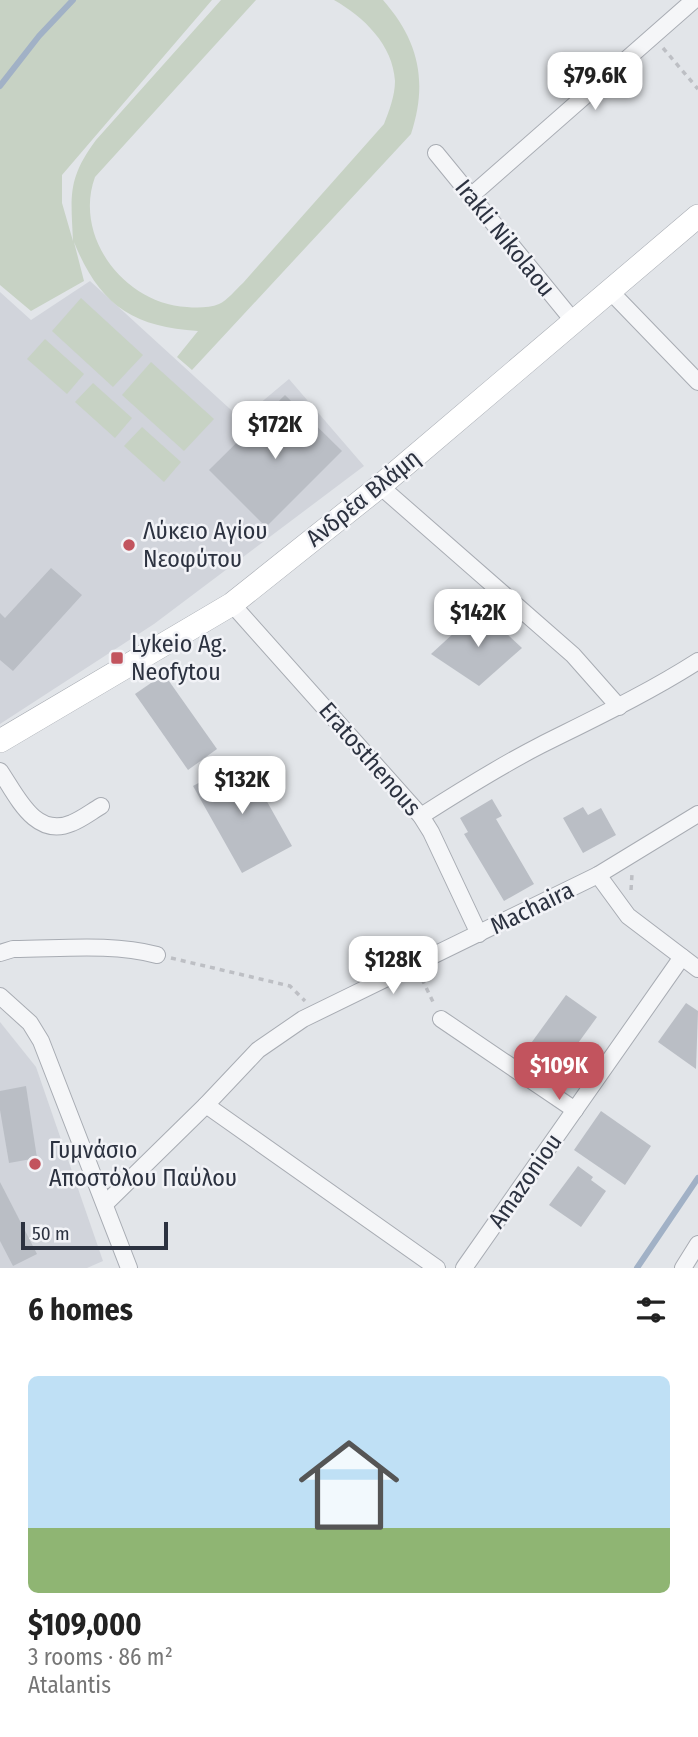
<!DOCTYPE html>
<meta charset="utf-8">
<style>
:root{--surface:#fff;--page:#f2f2f2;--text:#222;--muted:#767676;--accent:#c2545e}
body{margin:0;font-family:"Fira Sans Condensed",sans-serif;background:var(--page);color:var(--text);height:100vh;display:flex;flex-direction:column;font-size:26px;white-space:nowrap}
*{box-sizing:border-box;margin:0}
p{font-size:23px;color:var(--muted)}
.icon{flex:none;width:38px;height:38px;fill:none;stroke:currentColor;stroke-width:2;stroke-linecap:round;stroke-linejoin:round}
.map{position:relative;height:1268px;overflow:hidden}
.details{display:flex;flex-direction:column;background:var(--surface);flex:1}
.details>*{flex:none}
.scale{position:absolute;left:21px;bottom:18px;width:147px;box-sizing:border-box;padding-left:7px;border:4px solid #2c3240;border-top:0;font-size:19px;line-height:24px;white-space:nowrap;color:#2c3240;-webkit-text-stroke:5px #f2f3f7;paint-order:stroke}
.price{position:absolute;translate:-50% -60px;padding:0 16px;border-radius:14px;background:#fff;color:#222;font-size:23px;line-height:46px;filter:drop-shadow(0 2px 4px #0008)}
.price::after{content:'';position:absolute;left:50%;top:42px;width:21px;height:16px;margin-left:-10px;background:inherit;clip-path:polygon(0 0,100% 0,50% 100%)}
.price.current{background:var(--accent);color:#fff}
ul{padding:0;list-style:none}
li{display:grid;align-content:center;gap:14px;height:371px;padding:0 28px}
li span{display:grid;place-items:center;height:217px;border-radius:10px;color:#555}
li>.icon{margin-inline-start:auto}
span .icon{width:126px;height:126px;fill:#fffc;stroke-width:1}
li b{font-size:30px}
h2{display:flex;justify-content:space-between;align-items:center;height:84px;padding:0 28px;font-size:30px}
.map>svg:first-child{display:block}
.built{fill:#d1d4db}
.green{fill:#c7d2c4}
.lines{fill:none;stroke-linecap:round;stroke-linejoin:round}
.stream{stroke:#a1b1c6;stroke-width:6}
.building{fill:#babec5}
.street-casing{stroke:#a8acb3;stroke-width:18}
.secondary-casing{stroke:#a8acb3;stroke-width:24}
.path{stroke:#bdbfc4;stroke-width:3.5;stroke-dasharray:5 5;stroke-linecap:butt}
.street{stroke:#f5f6f8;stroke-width:16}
.secondary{stroke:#fff;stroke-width:23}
.poi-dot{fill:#c2545e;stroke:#f2f3f7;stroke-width:2.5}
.labels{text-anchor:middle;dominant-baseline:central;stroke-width:5;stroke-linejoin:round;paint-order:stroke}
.street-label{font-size:24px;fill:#2c3240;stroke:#f2f3f7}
.poi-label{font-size:24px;fill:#2c3240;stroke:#f2f3f7;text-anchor:start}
</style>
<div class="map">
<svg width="698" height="1268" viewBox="0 0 698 1268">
<rect width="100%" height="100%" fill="#e2e5e9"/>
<g class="built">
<polygon points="90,281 241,419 289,379 364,466 154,624 0,724 0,292 31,320"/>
<polygon points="0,1022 36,1067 103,1261 87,1268 0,1268"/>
</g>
<g class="green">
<path d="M0 0H212L62 175V203L73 241C71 196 67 179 96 140L221 0H256L95 177C73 237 125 304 187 307 196 308 210 308 219 304 227 301 236 289 243 283L384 124C389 111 395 96 395 81 393 45 364 17 334 0H383C419 41 428 82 411 134L192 370 177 357 198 331C132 327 99 304 74 242L84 281 31 311 0 285Z"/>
<polygon points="81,298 143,355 113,387 52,331"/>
<polygon points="45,339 84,374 67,394 27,359"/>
<polygon points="151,362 214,419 184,451 122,395"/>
<polygon points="93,383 132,418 115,438 75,402"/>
<polygon points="142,427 181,462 164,482 124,446"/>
</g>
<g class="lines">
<g class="stream">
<polyline points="0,86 39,36 73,0"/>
<polyline points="637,1268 698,1178"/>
</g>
</g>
<g class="building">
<polygon points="285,395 342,451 266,527 209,470"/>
<polygon points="51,568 82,595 13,671 0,660 0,613 5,618"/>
<polygon points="480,609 522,648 479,686 431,654"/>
<polygon points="164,674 217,749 188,770 135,694"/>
<polygon points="243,759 292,846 242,873 193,786"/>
<polygon points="492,799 502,816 496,819 534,884 504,901 464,834 468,832 460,818"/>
<polygon points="583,807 588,815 601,808 616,835 583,853 563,818"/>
<polygon points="566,995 597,1017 560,1068 529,1046"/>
<polygon points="686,1003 698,1011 696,1069 658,1042"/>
<polygon points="26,1086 37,1158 9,1163 0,1110 0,1091"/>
<polygon points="601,1111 651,1146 625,1185 574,1150"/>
<polygon points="578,1166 593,1177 591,1180 606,1191 581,1227 549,1205"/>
<polygon points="0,1182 37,1254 13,1266 0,1241"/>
</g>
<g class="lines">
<g class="street-casing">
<g id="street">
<polyline points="436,153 575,323"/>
<polyline points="472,195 694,0"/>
<polyline points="611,292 698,382"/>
<polyline points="380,486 573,655 619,707"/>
<polyline points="232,604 421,816 431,832 479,934"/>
<path d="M0 771C17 796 35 839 72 823 82 819 91 812 101 806"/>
<path d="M421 816C460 791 500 766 541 745 595 718 648 693 698 661"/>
<polyline points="598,875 628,916 698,969"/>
<path d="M0 953 13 949C60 949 111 943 157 955"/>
<polyline points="0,996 30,1023 41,1041 129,1268"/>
<polyline points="441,1019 575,1110"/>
<polyline points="206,1105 437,1268"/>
<polyline points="105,1204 206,1105 258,1050 303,1019 598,875 698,814"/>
<polyline points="464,1268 682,957"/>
<polyline points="683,1268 698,1244"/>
</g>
</g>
<g class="secondary-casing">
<polyline id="secondary" points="0,741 232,604 380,486 698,216"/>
</g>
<g class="path">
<polyline points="663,48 698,89"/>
<polyline points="631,890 632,874"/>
<polyline points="171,958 290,986 305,1001"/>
<polyline points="422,979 434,1004"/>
</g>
<use href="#street" class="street"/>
<use href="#secondary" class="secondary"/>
</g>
<g class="poi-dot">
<circle cx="129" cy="545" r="7"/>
<rect x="110" y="651" width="14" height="14" rx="3.5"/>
<circle cx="35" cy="1164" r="7"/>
</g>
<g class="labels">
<g class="street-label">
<text transform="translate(505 238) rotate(51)">Irakli Nikolaou</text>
<text transform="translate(363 498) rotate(-39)">Ανδρέα Βλάμη</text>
<text transform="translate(370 759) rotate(49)">Eratosthenous</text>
<text transform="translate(532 908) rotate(-26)">Machaira</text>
<text transform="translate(525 1181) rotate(-55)">Amazoniou</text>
</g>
<g class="poi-label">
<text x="143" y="531">Λύκειο Αγίου<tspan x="143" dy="28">Νεοφύτου</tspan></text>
<text x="131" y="644">Lykeio Ag.<tspan x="131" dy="28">Neofytou</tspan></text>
<text x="49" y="1150">Γυμνάσιο<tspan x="49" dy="28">Αποστόλου Παύλου</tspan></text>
</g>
</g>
</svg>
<div class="scale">50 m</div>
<b class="price" style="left:595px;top:112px">$79.6K</b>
<b class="price" style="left:275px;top:461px">$172K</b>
<b class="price" style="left:478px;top:649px">$142K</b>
<b class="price" style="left:242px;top:816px">$132K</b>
<b class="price" style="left:393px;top:996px">$128K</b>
<b class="price current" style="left:559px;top:1102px">$109K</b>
</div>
<section class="details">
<h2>6 homes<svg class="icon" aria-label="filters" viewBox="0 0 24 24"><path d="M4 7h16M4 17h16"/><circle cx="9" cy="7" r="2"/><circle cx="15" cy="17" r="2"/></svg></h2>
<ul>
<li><span style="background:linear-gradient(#bfe0f5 70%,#8fb573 0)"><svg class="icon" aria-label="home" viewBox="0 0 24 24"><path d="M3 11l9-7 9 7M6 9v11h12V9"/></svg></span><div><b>$109,000</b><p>3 rooms · 86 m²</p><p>Atalantis</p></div></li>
</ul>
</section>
